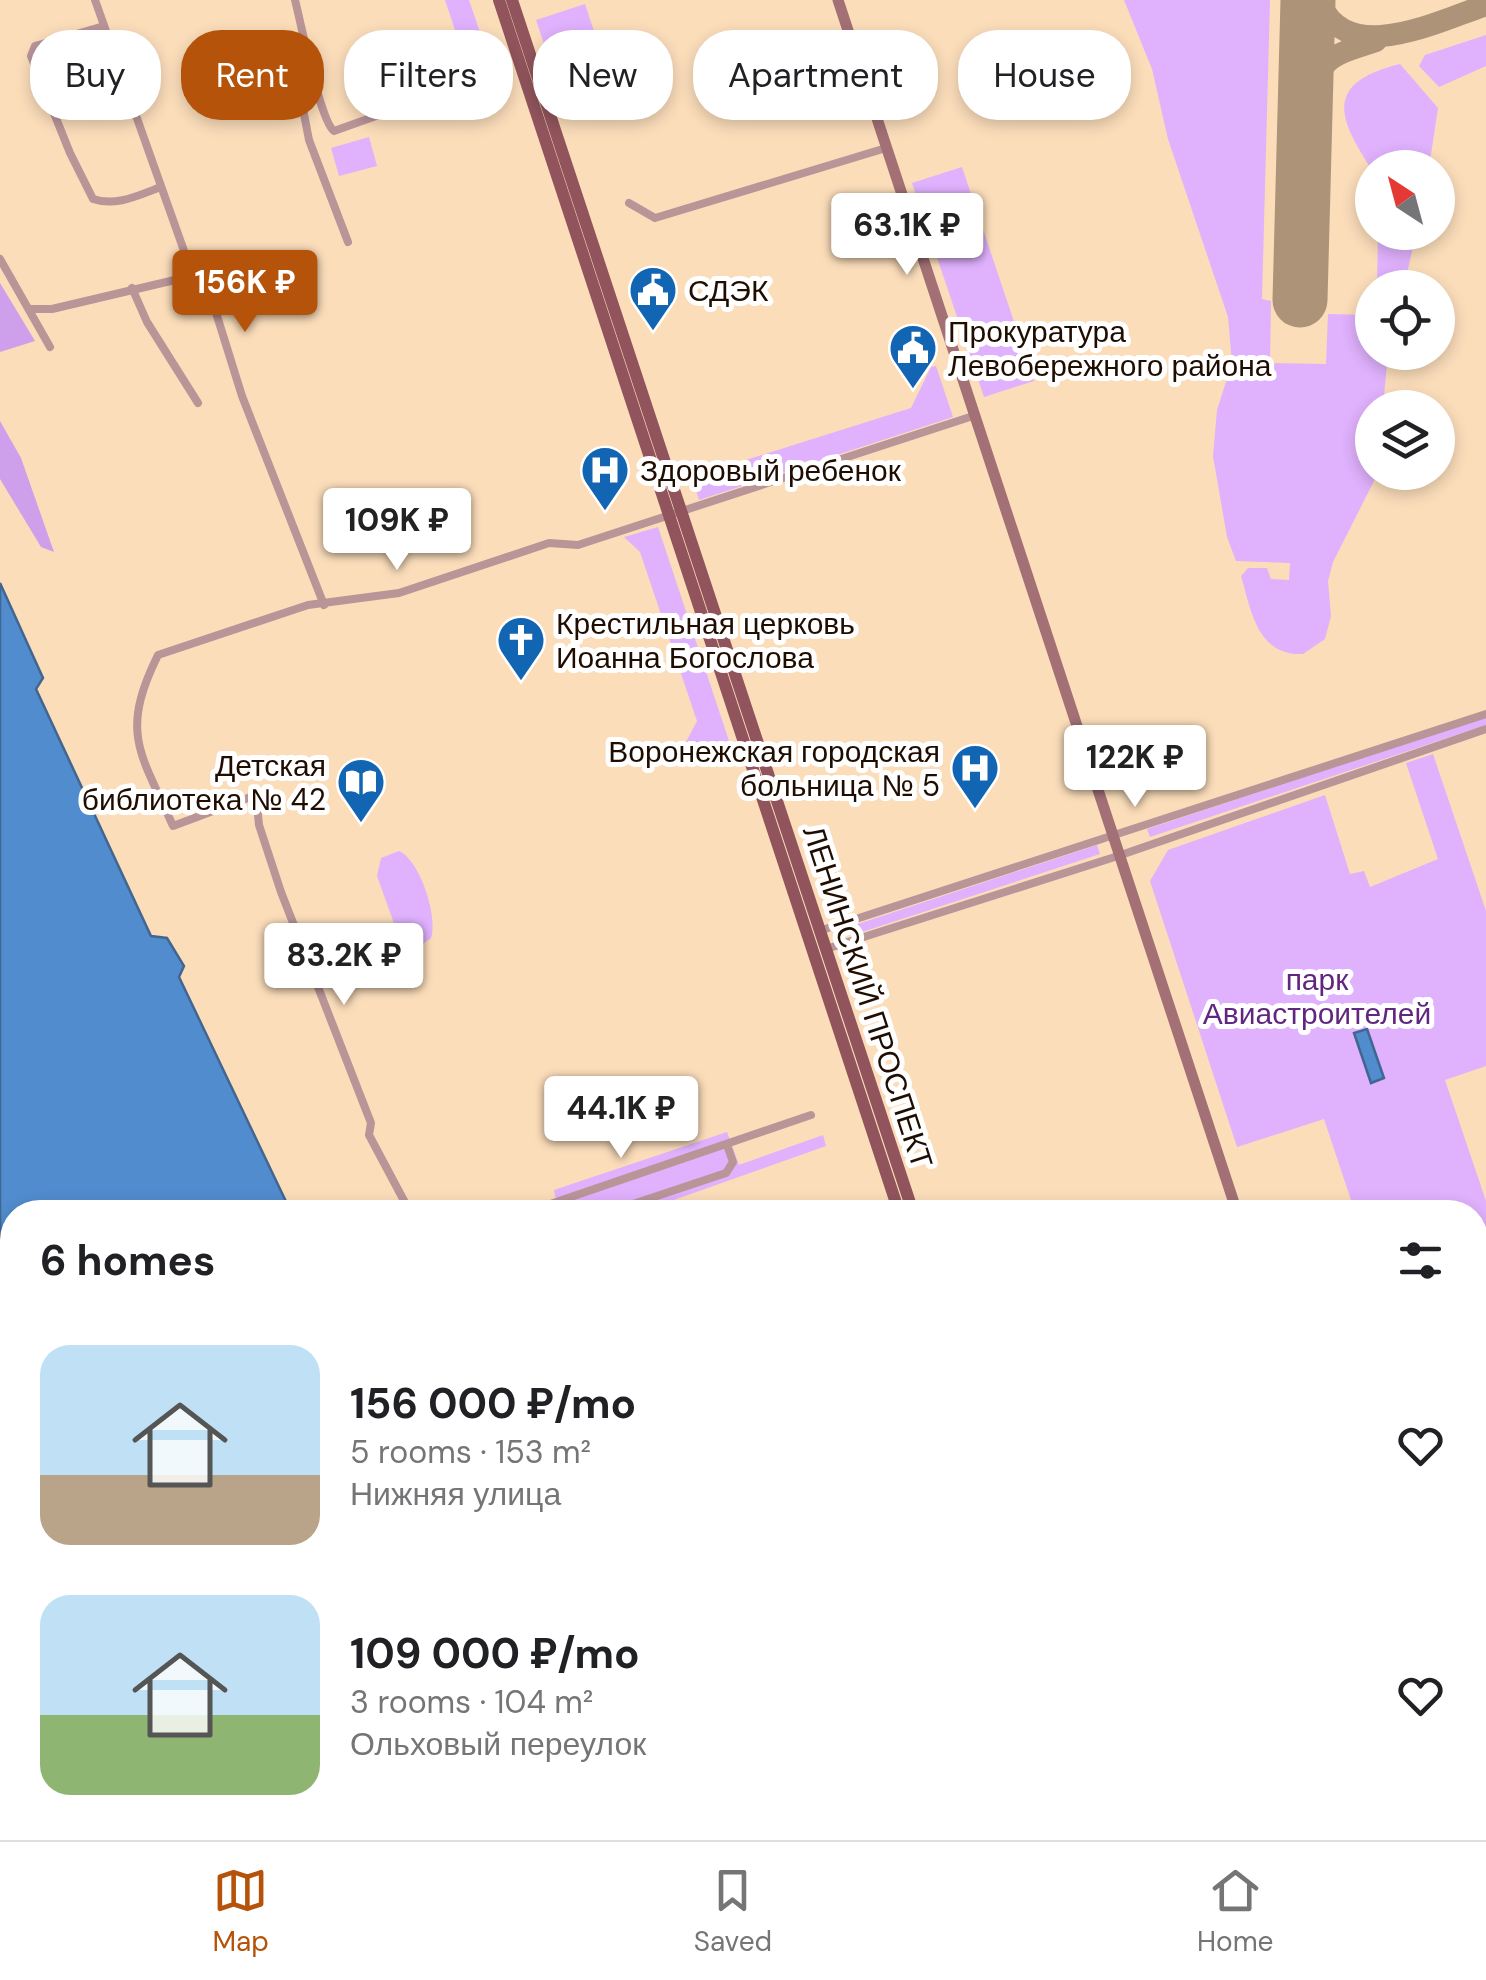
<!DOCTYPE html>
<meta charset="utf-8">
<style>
:root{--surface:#fff;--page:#f2f2f2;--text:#202124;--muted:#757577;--line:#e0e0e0;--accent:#b45309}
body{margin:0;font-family:"DM Sans",sans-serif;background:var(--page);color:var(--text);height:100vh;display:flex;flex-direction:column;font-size:38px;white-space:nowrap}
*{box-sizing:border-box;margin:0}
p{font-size:32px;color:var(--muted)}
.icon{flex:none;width:55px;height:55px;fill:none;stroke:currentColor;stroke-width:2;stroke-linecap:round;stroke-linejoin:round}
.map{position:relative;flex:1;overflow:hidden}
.panel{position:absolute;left:0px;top:1200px;width:1488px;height:640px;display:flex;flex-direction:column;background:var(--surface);border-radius:40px 40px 0 0;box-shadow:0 5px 15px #0003}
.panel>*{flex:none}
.guide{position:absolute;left:30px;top:30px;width:1428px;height:90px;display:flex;gap:20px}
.needle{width:65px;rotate:324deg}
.buttons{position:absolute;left:1355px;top:150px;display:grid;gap:20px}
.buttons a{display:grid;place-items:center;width:100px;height:100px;border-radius:50%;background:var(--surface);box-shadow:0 5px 15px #0003;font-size:50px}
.price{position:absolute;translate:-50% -85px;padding:0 22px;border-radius:10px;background:#fff;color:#222;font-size:32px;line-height:65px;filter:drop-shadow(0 2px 5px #0008)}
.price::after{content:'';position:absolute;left:50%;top:60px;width:30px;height:22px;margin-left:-15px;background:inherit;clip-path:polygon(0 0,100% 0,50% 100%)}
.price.current{background:var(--accent);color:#fff}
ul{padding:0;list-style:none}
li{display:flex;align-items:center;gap:30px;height:250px;padding:0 40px}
li span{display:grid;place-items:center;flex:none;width:280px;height:200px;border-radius:30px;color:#555}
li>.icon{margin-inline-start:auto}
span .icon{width:120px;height:120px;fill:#fffc;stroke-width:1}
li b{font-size:42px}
h2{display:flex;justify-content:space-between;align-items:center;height:120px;padding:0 40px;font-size:42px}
.tag{padding:0 35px;border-radius:40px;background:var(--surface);box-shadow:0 5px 15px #0003;font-size:35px;line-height:90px}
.tag.current{background:var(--accent);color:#fff}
.tabs{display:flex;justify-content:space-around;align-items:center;height:140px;border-top:2px solid var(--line);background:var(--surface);font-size:28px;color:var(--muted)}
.tabs a{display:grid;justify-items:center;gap:5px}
.tabs .current{color:var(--accent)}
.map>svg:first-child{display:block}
.green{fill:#e0b1fd}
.forest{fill:#ce9feb}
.water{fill:#518cce;stroke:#426690;stroke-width:2.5}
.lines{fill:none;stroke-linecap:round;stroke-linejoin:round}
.taxiway{stroke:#ad9478;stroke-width:22}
.runway{stroke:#ad9478;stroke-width:55}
.street{stroke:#b99598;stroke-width:8}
.secondary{stroke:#a27075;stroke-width:11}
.primary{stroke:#91545c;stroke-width:12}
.labels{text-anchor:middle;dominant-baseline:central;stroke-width:10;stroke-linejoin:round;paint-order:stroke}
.poi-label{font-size:30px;fill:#1e0d00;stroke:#fff;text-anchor:start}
.park-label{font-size:30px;fill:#61267f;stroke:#fff}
.street-label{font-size:30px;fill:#1e0d00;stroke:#fff}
</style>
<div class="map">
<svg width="1486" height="1840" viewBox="0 0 1486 1840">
<rect width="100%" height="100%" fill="#fbddba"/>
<g class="green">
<polygon points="445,0 469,0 484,44 462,51"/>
<path d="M1124 0H1270L1262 299 1271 301 1270 363 1326 364 1328 314 1372 315V352L1388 353 1383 407 1372 408 1376 477 1333 562 1328 581 1331 616 1325 639 1303 654C1257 656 1251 610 1241 576L1248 568H1267L1271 579 1289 580 1290 563 1236 561 1227 537 1213 456 1217 410 1232 363 1228 317 1168 139 1152 69Z"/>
<polygon points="585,4 602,55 553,71 536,20"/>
<polygon points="1486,35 1486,66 1439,87 1419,66 1425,55"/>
<path d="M1400 64 1438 108 1429 167 1372 170C1338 118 1323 83 1400 64Z"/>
<polygon points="369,137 377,166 339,176 331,148"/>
<polygon points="962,167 1034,381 984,397 912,183"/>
<polygon points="1378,233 1416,233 1404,287 1377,287"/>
<polygon points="936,366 953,417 699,500 692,477 911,408 931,367"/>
<polygon points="658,527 731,747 708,755 686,742 697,721 640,552 624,537"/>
<polygon points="1486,717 1486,725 1150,837 1147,829"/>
<polygon points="1433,754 1486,911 1486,1066 1445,1080 1486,1201 1486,1318 1475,1321 1475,1212 1355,1212 1324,1119 1237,1147 1150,881 1168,850 1325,795 1350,874 1364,871 1370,887 1438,859 1406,763"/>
<polygon points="1097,845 1100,854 853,935 848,932 849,927"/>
<path d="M399 851C420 860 438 917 431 938L419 947 400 940 377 876 381 858Z"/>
<polygon points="622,1090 628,1117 571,1134 563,1108"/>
<polygon points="657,1093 665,1116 640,1124 632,1101"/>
<polygon points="727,1132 739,1165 823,1135 826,1146 640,1212 518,1212 556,1200 554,1190"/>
<polygon points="1486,1333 1486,1618 1475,1622 1475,1336"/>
<polygon points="980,1828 1069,1828 1072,1840 984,1840"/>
</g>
<g class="forest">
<polygon points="0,283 35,341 0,352"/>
<polygon points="0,421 21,458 54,552 41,547 0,479"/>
</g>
<g class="water">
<polygon points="0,583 43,678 36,689 151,936 167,938 184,966 179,977 291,1212 12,1212 12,1828 688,1828 703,1840 0,1840"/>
<polygon points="1367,1029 1384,1078 1371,1083 1354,1033"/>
</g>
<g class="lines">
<g class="taxiway">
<path d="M1319 0C1345 69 1438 21 1486 5"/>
<path d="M1305 110C1320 59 1325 57 1376 41"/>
</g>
<polyline class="runway" points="1300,300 1308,0"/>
<g class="street">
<polyline points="95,0 188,262 208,287 242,396 324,605"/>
<path d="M295 0C301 23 320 121 334 131L421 100 404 42"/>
<path d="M104 26 35 46 31 56 70 153 93 199C116 207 139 195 161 187"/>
<polyline points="312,74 298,83 309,140 348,242"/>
<polyline points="629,203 655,218 886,148"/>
<polyline points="0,259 50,347"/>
<polyline points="132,288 147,322 198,403"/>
<polyline points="29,309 52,309 196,275"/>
<polyline points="819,931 1486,714"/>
<polyline points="826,949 1118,856 1486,729"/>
<path d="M410 1212 369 1135 371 1123 281 892 259 825 256 795 173 826C141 753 119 734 158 655L308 605 399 593 549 543 578 545 973 416"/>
<polyline points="527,1212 811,1115"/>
<polyline points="609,1212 726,1173 733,1162 727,1145"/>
<polyline points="810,1828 832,1840"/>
</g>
<g class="secondary">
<polyline points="838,0 1237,1212"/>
<polyline points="1475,1331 1486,1327"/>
<polyline points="1442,1828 1446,1840"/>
</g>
<g class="primary">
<polyline points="499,0 899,1212"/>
<polyline points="512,0 913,1212"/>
<polyline points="1101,1828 1105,1840"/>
<polyline points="1114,1828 1118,1840"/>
</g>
</g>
<defs>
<g id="civic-pin" transform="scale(2.5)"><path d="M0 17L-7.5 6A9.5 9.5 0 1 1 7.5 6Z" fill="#1165b3" stroke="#fff"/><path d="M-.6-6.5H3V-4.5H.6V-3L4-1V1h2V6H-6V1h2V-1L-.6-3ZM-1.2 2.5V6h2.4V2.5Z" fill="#fff"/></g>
<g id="hospital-pin" transform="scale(2.5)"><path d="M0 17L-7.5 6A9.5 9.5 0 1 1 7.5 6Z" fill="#1165b3" stroke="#fff"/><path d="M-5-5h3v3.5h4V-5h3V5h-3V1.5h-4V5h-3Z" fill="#fff"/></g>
<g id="church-pin" transform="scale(2.5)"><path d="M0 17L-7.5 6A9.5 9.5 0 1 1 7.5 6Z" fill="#1165b3" stroke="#fff"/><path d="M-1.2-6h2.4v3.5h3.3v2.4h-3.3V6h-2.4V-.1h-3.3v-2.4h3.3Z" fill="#fff"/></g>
<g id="library-pin" transform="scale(2.5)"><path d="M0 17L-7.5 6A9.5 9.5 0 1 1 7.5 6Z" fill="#1165b3" stroke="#fff"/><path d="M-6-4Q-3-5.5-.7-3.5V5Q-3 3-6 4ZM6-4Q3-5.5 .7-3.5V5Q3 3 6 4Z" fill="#fff"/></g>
</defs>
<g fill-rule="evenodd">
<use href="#civic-pin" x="653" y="290"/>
<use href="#civic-pin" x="913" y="348"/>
<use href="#hospital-pin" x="605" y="470"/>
<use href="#church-pin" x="521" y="640"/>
<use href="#hospital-pin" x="975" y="768"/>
<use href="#library-pin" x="361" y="782"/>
</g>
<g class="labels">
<g class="poi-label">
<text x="688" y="290">СДЭК</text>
<text x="948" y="331">Прокуратура<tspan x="948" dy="34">Левобережного района</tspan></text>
<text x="640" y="470">Здоровый ребенок</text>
<text x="556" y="623">Крестильная церковь<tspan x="556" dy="34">Иоанна Богослова</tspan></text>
<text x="940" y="751" text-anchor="end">Воронежская городская<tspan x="940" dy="34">больница № 5</tspan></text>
<text x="326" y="765" text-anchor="end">Детская<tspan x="326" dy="34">библиотека № 42</tspan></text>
</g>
<g class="park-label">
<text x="1317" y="979">парк<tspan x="1317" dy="34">Авиастроителей</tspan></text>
</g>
<g class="street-label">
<text transform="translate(868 997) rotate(72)">ЛЕНИНСКИЙ ПРОСПЕКТ</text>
</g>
</g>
</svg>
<div class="buttons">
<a><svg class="needle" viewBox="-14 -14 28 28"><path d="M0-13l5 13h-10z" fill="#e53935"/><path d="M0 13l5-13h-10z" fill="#757577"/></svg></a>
<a><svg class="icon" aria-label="locate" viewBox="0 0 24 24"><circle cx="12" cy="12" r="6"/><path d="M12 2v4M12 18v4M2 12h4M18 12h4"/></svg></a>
<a><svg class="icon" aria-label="layers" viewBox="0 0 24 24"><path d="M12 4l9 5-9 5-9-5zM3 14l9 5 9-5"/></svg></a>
</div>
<b class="price" style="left:907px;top:278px">63.1K ₽</b>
<b class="price current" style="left:245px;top:335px">156K ₽</b>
<b class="price" style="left:397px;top:573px">109K ₽</b>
<b class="price" style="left:1135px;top:810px">122K ₽</b>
<b class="price" style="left:344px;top:1008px">83.2K ₽</b>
<b class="price" style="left:621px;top:1161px">44.1K ₽</b>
<div class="guide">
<a class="tag">Buy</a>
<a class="tag current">Rent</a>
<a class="tag">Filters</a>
<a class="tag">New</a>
<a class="tag">Apartment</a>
<a class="tag">House</a>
</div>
<section class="panel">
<h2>6 homes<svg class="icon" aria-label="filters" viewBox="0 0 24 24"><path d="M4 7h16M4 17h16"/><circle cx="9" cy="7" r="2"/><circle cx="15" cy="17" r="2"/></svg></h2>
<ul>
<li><span style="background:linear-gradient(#bfe0f5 65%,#b9a48a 0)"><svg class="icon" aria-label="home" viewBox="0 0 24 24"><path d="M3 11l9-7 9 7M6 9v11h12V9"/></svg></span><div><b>156 000 ₽/mo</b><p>5 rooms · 153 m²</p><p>Нижняя улица</p></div><svg class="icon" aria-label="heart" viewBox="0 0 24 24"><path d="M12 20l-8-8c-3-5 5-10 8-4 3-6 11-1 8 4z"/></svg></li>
<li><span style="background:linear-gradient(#bfe0f5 60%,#8fb573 0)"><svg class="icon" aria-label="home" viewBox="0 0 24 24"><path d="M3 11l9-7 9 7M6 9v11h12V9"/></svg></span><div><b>109 000 ₽/mo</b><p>3 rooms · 104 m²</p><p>Ольховый переулок</p></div><svg class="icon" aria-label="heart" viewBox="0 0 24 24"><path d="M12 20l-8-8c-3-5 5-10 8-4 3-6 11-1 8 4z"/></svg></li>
</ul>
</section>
</div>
<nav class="tabs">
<a class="current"><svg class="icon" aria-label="map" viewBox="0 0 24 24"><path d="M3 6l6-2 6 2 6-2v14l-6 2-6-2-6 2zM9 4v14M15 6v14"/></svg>Map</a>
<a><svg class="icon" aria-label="saved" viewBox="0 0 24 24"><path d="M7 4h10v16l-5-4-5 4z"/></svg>Saved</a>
<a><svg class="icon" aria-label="home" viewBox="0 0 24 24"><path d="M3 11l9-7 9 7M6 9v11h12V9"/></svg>Home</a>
</nav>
